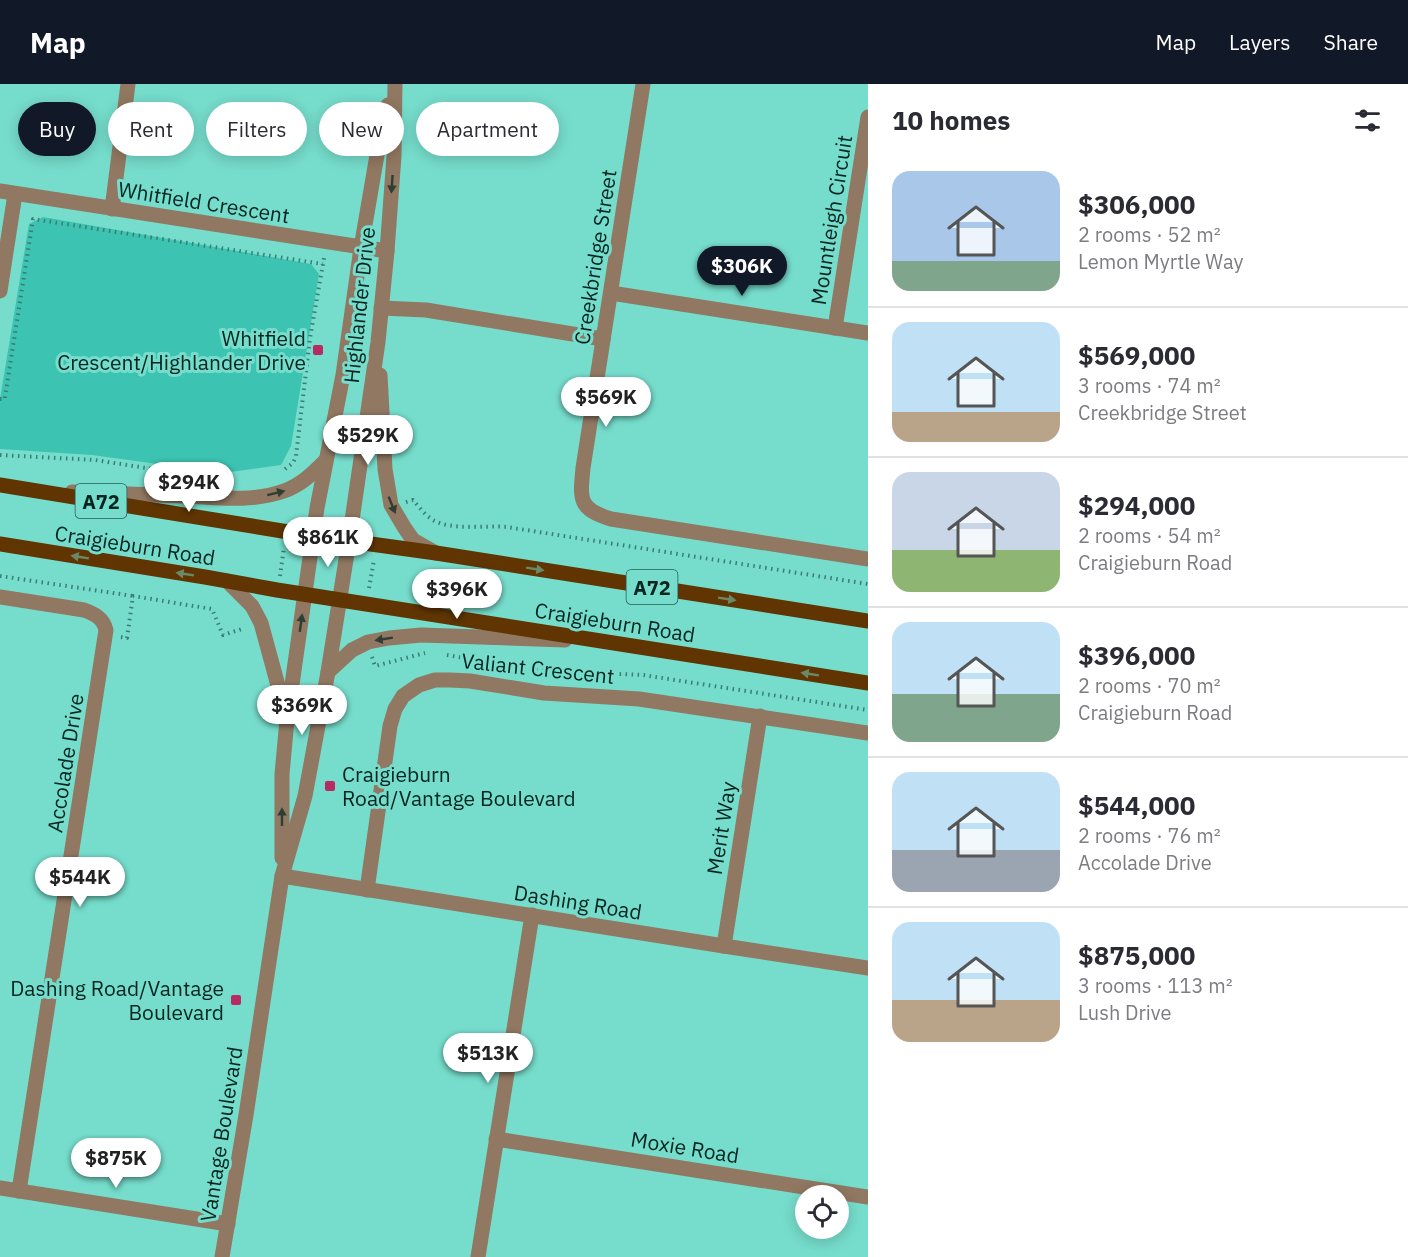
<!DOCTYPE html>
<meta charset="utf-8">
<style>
:root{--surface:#fff;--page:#f7f7f7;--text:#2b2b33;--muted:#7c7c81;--line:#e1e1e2;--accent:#111827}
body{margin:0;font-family:"IBM Plex Sans",sans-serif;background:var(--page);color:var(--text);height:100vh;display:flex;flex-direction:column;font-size:22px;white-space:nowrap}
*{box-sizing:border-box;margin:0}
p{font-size:20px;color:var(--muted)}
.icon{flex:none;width:33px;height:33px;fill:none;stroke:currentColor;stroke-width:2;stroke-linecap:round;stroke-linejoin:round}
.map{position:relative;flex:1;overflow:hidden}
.details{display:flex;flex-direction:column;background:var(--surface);width:540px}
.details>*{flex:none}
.hud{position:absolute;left:18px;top:18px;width:570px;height:54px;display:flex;gap:12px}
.tools{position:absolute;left:795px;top:1101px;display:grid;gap:12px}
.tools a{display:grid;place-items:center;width:54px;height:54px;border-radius:50%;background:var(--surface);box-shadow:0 3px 15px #0003;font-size:30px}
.price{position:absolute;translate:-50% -51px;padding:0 14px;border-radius:21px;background:#fff;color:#222;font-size:20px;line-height:39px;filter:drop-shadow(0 2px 3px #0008)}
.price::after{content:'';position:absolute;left:50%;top:36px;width:18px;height:14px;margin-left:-9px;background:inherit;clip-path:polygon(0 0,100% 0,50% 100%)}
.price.active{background:var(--accent);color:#fff}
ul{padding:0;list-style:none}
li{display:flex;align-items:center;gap:18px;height:150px;padding:0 24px}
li+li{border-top:2px solid var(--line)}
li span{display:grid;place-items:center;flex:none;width:168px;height:120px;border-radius:18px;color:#555}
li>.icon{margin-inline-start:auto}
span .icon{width:72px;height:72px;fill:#fffc;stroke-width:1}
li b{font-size:26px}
h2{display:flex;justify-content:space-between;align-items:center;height:72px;padding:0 24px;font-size:26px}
.pill{padding:0 21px;border-radius:27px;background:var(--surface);box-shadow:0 3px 15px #0003;font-size:21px;line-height:54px}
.pill.active{background:var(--accent);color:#fff}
header{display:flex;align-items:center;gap:36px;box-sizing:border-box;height:84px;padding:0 30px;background:var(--accent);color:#fff}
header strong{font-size:28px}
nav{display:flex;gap:33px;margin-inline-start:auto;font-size:21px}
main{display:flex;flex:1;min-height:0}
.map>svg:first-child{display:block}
.green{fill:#3cc3b1}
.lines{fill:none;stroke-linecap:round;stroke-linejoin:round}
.path{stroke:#3a7d72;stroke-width:4;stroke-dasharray:1.5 4.5;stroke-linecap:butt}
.minor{stroke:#917862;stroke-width:15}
.major{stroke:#603502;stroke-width:15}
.oneway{fill:#2e3e34}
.oneway2{fill:#6b8967}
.poi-dot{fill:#b72b63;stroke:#76ddcc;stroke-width:2}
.labels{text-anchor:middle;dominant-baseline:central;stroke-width:6;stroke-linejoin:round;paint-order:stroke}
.shield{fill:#76ddcc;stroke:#265c54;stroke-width:1.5}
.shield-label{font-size:20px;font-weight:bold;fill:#032520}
.street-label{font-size:21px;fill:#032520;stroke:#76ddcc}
.poi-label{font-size:21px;fill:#032520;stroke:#76ddcc;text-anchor:end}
</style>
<header>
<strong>Map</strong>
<nav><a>Map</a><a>Layers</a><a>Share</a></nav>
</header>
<main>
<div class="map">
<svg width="868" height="1173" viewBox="0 0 868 1173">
<rect width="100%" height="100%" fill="#76ddcc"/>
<polygon class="green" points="43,133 311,180 319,190 291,362 281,381 223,389 92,371 0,365 0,315 29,140"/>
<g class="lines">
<g class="path">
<polyline points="0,315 5,315 5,313 33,135 323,180"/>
<polyline points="0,371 95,376 217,395"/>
<polyline points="285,385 293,379 296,372 310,254 324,174"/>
<path d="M406 418 413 416C419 423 425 431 433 436 452 447 485 441 507 443L868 500"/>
<polyline points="0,492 133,512"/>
<polyline points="280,492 284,463"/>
<polyline points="369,504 374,476"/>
<polyline points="121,553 127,554 133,512 212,525 223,551 245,544"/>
<polyline points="447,571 543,587 643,591 868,626"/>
<polyline points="372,573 375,582 425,569"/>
</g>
<g class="minor">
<path d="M643 0 583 384C580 415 578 425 611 435L868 475"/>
<polyline points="0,107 387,167"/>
<polyline points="112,125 128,0"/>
<polyline points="0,207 15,110"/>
<polyline points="611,209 868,249"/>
<polyline points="381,224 426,226 603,255"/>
<polyline points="835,244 868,33"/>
<polyline points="380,291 385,385 391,421 404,443 413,456 436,469"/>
<path d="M72 408C110 409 149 411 188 412 220 414 253 418 284 407 301 401 312 390 325 377"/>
<polyline points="227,497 252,522 261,539 286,631"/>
<path d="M0 513 84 526C95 530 103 534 106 546L19 1107"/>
<polyline points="328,588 352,566 368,558 389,554 421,551 565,556"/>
<polyline points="282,774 282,690 287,636 317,424 343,291 361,164 377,71 388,21"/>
<polyline points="282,792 724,862 868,884"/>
<polyline points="367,806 390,642 395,625 403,612 419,601 435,596 450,596 470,597 544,609 639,615 868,649"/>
<polyline points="724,862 760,632"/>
<polyline points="496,1055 868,1113"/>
<polyline points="0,1104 228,1140"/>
<polyline points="222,1173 246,1031 282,792 305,712 328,588 349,457 378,258 387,167 394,72 395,0"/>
<polyline points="478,1173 532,831"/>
</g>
<g class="major">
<polyline points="0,401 313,452 436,469 868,537"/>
<polyline points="0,460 205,493 277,506 868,599"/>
</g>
</g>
<defs><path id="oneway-solid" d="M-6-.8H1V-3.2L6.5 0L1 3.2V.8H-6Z" transform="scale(1.5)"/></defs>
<g class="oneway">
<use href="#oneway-solid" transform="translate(392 100) rotate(94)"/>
<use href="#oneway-solid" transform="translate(276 409) rotate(-14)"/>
<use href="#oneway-solid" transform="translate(392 421) rotate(68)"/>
<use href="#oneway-solid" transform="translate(301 539) rotate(-82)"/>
<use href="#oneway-solid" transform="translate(384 555) rotate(171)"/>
<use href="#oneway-solid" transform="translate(282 733) rotate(-90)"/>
</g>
<g class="oneway2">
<use href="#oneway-solid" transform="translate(80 473) rotate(-171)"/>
<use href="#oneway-solid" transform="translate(535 485) rotate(9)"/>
<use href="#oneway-solid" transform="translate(185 490) rotate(-171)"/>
<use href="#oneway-solid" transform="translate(727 515) rotate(9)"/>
<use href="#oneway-solid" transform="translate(810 590) rotate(-171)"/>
</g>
<g class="poi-dot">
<rect x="312" y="260" width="12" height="12" rx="3"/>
<rect x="324" y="696" width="12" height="12" rx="3"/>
<rect x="230" y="910" width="12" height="12" rx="3"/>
</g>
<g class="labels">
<g class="shield">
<rect x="75.5" y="400" width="51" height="34" rx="4.5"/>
<rect x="626.5" y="486" width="51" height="34" rx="4.5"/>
</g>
<g class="shield-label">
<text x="101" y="417">A72</text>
<text x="652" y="503">A72</text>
</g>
<g class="street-label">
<text transform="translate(204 118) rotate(9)">Whitfield Crescent</text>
<text transform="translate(831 136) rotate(-81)">Mountleigh Circuit</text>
<text transform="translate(595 173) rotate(-81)">Creekbridge Street</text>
<text transform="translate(359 221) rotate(-84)">Highlander Drive</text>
<text transform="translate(135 461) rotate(9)">Craigieburn Road</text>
<text transform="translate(615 538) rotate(9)">Craigieburn Road</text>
<text transform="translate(538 584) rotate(6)">Valiant Crescent</text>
<text transform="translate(65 679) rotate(-81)">Accolade Drive</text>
<text transform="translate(721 744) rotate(-81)">Merit Way</text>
<text transform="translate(578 818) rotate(9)">Dashing Road</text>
<text transform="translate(221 1050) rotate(-81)">Vantage Boulevard</text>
<text transform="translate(685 1063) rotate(9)">Moxie Road</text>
</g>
<g class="poi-label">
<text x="306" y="254">Whitfield<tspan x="306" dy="24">Crescent/Highlander Drive</tspan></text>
<text x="342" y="690" text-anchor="start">Craigieburn<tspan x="342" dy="24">Road/Vantage Boulevard</tspan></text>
<text x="224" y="904">Dashing Road/Vantage<tspan x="224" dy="24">Boulevard</tspan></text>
</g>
</g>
</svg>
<div class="tools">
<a><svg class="icon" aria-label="locate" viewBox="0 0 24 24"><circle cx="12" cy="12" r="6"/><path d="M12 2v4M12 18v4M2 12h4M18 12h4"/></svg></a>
</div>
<b class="price active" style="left:742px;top:213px">$306K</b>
<b class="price" style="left:606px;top:344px">$569K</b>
<b class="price" style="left:368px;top:382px">$529K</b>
<b class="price" style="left:189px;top:429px">$294K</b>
<b class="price" style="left:328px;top:484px">$861K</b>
<b class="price" style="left:457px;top:536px">$396K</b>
<b class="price" style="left:302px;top:652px">$369K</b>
<b class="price" style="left:80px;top:824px">$544K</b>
<b class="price" style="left:488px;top:1000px">$513K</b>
<b class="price" style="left:116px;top:1105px">$875K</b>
<div class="hud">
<a class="pill active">Buy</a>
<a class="pill">Rent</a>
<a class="pill">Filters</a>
<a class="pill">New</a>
<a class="pill">Apartment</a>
</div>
</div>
<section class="details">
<h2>10 homes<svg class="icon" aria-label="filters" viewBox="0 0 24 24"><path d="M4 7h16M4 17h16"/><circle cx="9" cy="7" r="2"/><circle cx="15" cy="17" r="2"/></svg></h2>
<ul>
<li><span style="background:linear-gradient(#a9c7e8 75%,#7fa58c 0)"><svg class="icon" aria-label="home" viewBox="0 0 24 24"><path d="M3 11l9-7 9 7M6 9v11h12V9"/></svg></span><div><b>$306,000</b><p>2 rooms · 52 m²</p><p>Lemon Myrtle Way</p></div></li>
<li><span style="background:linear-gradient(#bfe0f5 75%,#b9a48a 0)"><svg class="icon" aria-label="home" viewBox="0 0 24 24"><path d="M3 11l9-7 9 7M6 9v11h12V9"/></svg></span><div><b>$569,000</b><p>3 rooms · 74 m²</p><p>Creekbridge Street</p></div></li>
<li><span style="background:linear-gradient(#c9d6e8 65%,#8fb573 0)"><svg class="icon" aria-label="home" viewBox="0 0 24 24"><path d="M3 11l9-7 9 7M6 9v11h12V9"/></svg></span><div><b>$294,000</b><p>2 rooms · 54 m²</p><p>Craigieburn Road</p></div></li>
<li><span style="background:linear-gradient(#bfe0f5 60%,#7fa58c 0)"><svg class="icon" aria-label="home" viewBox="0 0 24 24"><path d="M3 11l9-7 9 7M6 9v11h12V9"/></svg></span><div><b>$396,000</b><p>2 rooms · 70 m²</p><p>Craigieburn Road</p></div></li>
<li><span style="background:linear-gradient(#bfe0f5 65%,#9aa5b1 0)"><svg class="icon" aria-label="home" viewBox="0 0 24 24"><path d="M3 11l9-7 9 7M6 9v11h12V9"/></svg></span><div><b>$544,000</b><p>2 rooms · 76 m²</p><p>Accolade Drive</p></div></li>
<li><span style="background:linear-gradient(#bfe0f5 65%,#b9a48a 0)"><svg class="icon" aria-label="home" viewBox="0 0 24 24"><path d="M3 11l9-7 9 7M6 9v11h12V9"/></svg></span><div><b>$875,000</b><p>3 rooms · 113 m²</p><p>Lush Drive</p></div></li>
</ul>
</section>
</main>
